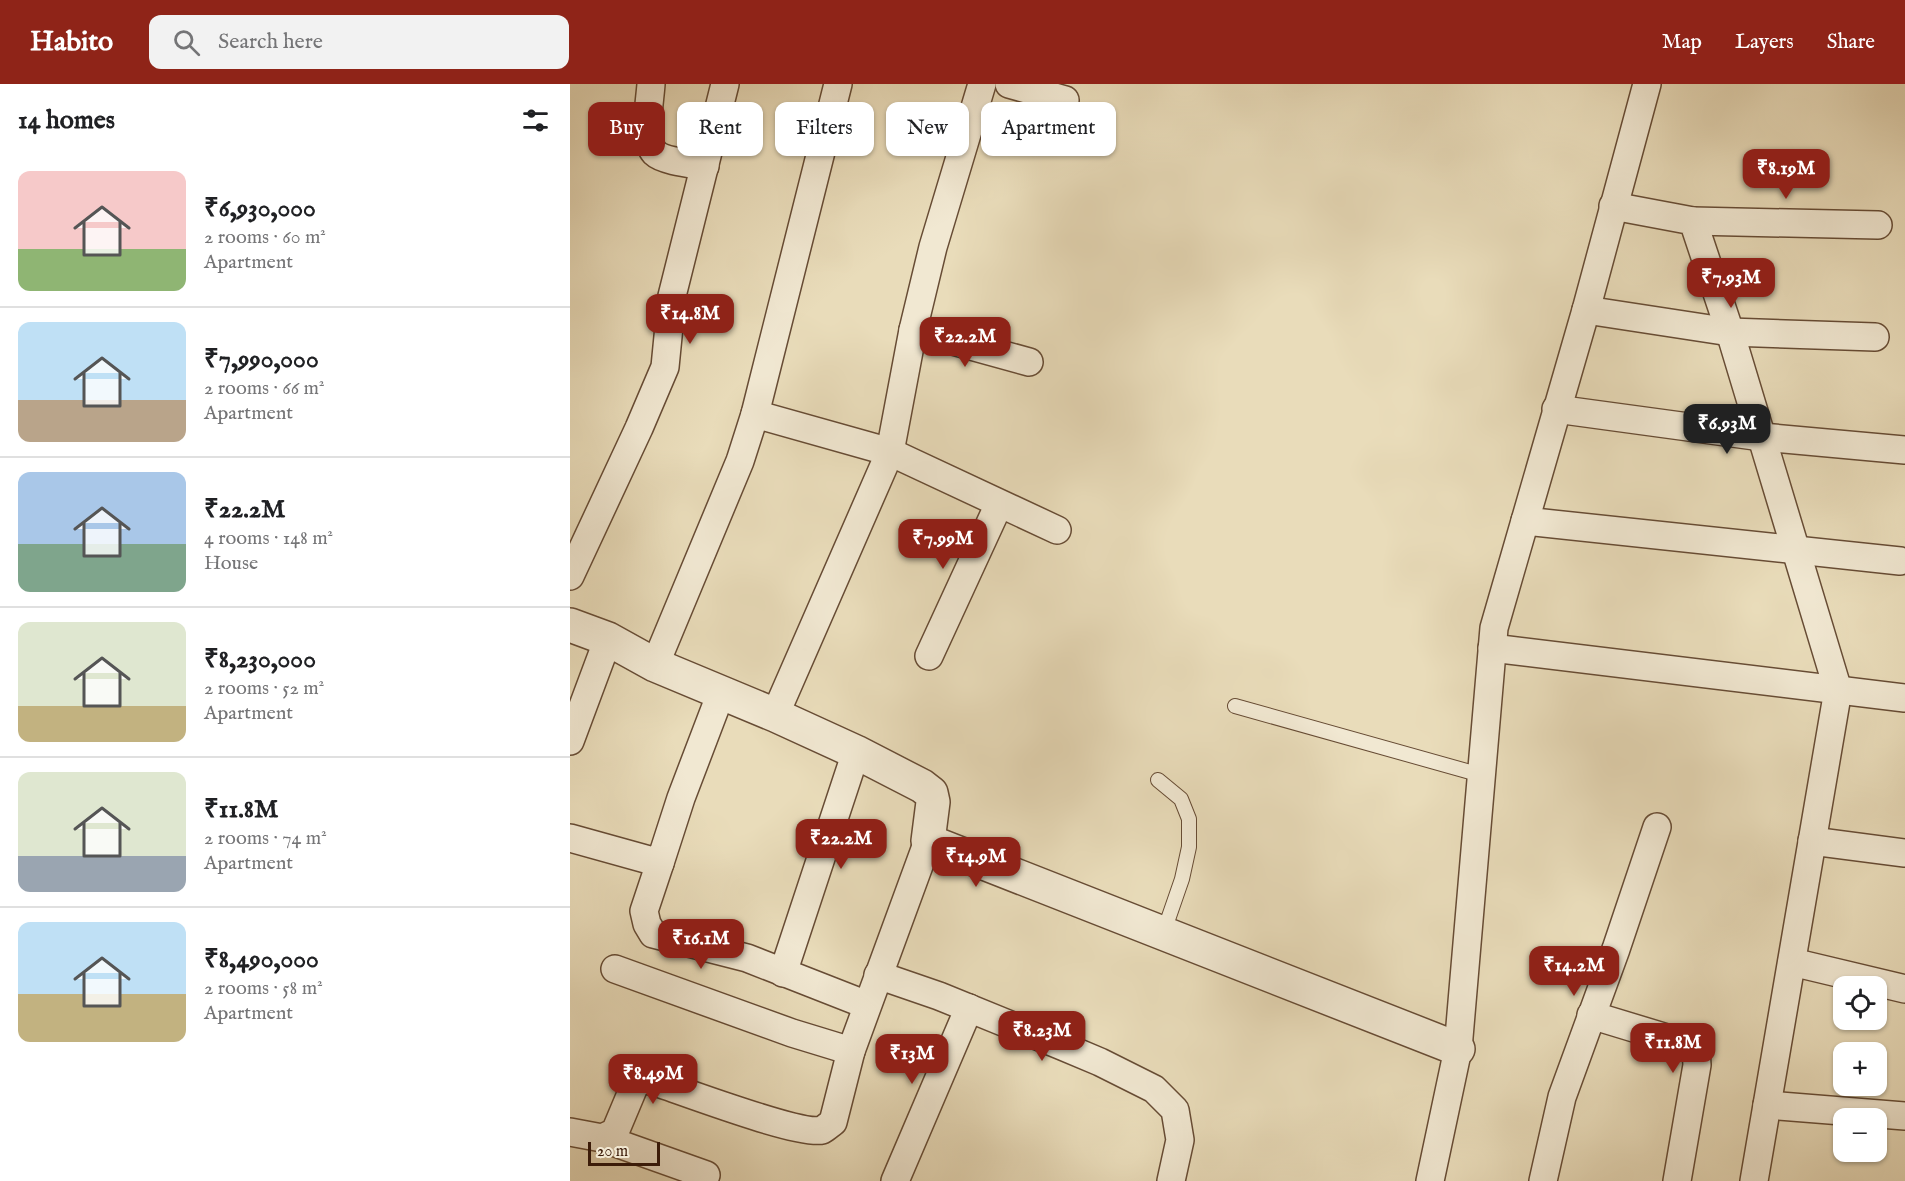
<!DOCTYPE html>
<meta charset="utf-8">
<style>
:root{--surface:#fff;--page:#f2f2f2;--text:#202124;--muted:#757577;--line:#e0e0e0;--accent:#8f2418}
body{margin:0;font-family:"IM FELL English",serif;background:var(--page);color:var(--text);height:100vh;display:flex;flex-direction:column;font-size:22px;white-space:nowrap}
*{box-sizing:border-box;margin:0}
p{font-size:20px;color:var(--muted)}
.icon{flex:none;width:33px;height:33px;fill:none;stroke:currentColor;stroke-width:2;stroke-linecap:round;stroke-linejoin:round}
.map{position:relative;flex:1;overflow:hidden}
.sheet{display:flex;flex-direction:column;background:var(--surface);width:570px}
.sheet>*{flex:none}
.guide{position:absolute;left:18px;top:18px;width:570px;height:54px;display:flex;gap:12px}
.tools{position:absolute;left:1263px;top:892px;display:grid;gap:12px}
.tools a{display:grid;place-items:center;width:54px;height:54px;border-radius:12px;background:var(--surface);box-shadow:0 2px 4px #0004;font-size:30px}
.scale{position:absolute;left:18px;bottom:15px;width:72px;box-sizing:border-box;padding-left:6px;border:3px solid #3c1c09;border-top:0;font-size:16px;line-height:21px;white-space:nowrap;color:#3c1c09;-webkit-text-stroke:4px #f1e8d2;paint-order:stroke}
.price{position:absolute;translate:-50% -51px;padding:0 14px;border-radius:12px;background:var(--accent);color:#fff;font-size:20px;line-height:39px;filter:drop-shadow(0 2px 3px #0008)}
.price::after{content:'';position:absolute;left:50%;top:36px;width:18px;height:14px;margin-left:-9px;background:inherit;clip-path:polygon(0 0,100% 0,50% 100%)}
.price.current{background:#222;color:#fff}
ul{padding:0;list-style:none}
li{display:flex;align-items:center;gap:18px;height:150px;padding:0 18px}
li+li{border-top:2px solid var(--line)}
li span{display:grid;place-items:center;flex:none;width:168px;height:120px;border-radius:12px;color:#555}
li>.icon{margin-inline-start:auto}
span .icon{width:72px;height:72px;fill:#fffc;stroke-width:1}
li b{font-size:26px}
h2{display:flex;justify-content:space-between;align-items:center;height:72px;padding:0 18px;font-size:26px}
.pill{padding:0 21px;border-radius:12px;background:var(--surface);box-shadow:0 2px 4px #0004;font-size:21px;line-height:54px}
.pill.current{background:var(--accent);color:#fff}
header{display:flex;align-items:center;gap:36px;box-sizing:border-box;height:84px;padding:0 30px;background:var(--accent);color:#fff}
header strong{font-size:28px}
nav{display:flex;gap:33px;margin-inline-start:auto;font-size:21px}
.search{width:420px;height:54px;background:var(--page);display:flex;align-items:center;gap:15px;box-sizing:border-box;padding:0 21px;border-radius:12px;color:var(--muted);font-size:22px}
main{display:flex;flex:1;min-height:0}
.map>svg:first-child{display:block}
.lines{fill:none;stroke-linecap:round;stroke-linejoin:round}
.service-casing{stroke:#674c35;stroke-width:16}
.minor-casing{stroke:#674c35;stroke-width:30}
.tertiary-casing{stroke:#674c35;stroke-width:36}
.service{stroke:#f1e8d2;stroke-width:14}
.minor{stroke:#f1e8d2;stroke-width:27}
.tertiary{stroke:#f1e8d2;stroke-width:33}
</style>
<header>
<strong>Habito</strong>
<div class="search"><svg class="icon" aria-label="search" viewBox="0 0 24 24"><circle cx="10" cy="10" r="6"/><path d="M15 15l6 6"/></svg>Search here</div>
<nav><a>Map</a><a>Layers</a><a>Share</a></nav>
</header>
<main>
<section class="sheet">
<h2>14 homes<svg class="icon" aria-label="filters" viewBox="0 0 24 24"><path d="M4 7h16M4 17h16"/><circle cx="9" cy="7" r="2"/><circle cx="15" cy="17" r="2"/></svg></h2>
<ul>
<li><span style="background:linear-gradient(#f6c9c9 65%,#8fb573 0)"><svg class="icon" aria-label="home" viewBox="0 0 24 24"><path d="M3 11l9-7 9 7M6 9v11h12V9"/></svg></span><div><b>₹6,930,000</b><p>2 rooms · 60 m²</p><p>Apartment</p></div></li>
<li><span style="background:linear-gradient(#bfe0f5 65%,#b9a48a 0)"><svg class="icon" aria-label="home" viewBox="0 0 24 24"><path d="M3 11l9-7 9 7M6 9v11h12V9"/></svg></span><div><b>₹7,990,000</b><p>2 rooms · 66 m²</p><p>Apartment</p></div></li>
<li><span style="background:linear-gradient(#a9c7e8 60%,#7fa58c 0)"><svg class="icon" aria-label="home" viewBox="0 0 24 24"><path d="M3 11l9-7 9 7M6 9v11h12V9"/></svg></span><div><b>₹22.2M</b><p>4 rooms · 148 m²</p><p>House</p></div></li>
<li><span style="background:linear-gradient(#dfe7d0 70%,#c2b280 0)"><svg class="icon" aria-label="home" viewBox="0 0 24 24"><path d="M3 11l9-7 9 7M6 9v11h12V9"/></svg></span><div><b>₹8,230,000</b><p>2 rooms · 52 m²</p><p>Apartment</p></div></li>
<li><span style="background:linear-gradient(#dfe7d0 70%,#9aa5b1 0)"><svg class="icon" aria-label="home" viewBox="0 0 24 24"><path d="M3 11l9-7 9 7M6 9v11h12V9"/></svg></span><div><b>₹11.8M</b><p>2 rooms · 74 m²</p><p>Apartment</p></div></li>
<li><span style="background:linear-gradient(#bfe0f5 60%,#c2b280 0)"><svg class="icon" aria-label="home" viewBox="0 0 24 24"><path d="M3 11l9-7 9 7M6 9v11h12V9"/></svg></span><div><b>₹8,490,000</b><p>2 rooms · 58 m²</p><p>Apartment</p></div></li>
</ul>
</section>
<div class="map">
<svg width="1335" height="1097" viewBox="0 0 1335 1097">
<rect width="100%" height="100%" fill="#e9dcba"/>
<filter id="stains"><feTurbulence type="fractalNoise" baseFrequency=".00333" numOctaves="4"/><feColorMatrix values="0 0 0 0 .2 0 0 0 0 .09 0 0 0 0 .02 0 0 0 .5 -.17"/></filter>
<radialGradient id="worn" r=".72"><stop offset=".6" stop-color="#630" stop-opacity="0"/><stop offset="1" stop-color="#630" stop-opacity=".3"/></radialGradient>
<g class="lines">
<g class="service-casing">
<g id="service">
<polyline points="665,622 911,691"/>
<polyline points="588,696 611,715 619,735 619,763 612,795 593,850"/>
</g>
</g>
<g class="minor-casing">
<g id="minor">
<path d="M81 0C80 18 72 55 85 69 93 77 124 80 135 82"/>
<polyline points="439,0 495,16"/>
<polyline points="1043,122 1123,137 1160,248 1268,606 1184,1097"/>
<polyline points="1123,137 1308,141"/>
<polyline points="1016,226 1160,248 1305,253"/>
<polyline points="343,246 459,278"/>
<polyline points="986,325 1192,353 1335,366"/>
<polyline points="185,330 320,368 487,446"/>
<polyline points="955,437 1330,477"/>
<polyline points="0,492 69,344 95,283 102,212 155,0"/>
<polyline points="922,564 1335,614"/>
<polyline points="359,572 429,420"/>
<polyline points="85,581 170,377 185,330 268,0"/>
<polyline points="205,631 320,368 343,246 363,163 412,0"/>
<polyline points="0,657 38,555"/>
<polyline points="0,754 90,779 111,714 151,609"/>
<polyline points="1242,757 1335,769"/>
<polyline points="90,779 74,827 77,840 83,850 177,874 297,921"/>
<polyline points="1222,878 1335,905"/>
<polyline points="45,885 222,949 281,967"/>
<polyline points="213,889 286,668"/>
<polyline points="308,891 369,912 492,962 530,978 584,1005 605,1026 610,1056 601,1097"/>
<polyline points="1021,931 1110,958 1126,965 1127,981 1107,1097"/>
<polyline points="1197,1021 1335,1032"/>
<path d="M0 1048 32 1054 45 1048 66 998 74 996 82 997C110 1006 230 1052 252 1046 256 1044 260 1040 263 1038L281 967 358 757"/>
<polyline points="32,1054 136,1091"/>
<polyline points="325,1097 399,924"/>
<polyline points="860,1097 888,965 924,544 1016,226 1077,0"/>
<polyline points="973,1097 992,1013 1046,865 1087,743"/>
</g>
</g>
<g class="tertiary-casing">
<polyline id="tertiary" points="0,541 38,555 85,581 205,631 286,668 352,702 361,709 363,718 358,757 888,965"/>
</g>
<use href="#service" class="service"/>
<use href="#minor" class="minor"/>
<use href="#tertiary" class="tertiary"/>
</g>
<rect width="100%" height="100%" filter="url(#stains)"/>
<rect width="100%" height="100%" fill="url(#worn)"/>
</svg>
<div class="tools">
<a><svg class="icon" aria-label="locate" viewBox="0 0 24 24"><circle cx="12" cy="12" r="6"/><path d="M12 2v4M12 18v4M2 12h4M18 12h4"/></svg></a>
<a>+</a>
<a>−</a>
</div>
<div class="scale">20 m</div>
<b class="price" style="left:1216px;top:116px">₹8.19M</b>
<b class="price" style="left:1161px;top:225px">₹7.93M</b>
<b class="price" style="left:120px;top:261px">₹14.8M</b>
<b class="price" style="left:395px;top:284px">₹22.2M</b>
<b class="price current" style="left:1157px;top:371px">₹6.93M</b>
<b class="price" style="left:373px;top:486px">₹7.99M</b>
<b class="price" style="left:271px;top:786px">₹22.2M</b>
<b class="price" style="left:406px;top:804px">₹14.9M</b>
<b class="price" style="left:131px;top:886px">₹16.1M</b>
<b class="price" style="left:1004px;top:913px">₹14.2M</b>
<b class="price" style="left:472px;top:978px">₹8.23M</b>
<b class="price" style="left:1103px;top:990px">₹11.8M</b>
<b class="price" style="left:342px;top:1001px">₹13M</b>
<b class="price" style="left:83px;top:1021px">₹8.49M</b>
<div class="guide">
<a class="pill current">Buy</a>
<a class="pill">Rent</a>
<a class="pill">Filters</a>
<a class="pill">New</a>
<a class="pill">Apartment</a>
</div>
</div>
</main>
